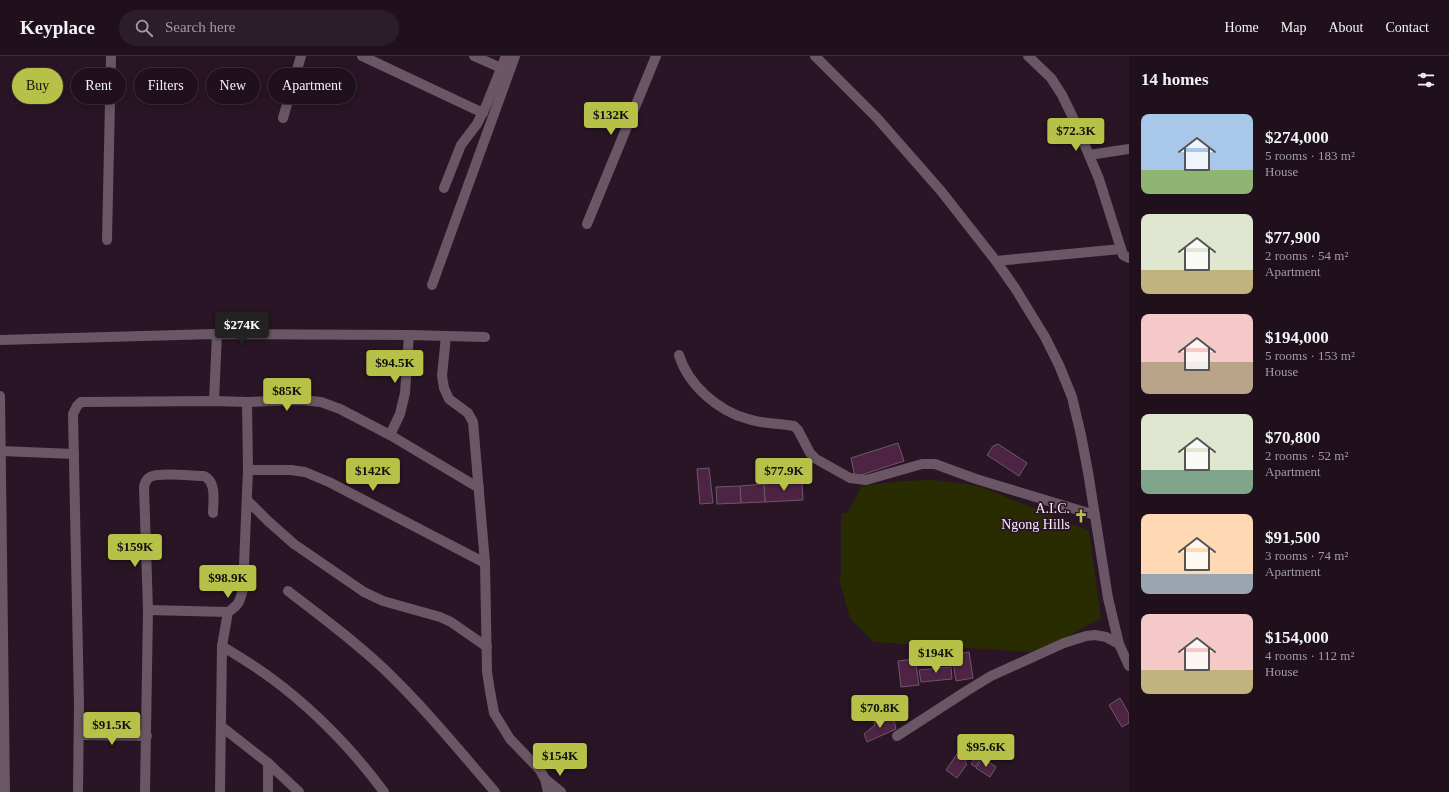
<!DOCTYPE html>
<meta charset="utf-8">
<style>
:root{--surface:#1f101c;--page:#2c1e29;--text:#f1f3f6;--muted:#a19da3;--line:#3c303b;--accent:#b7c148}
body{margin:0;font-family:"Times New Roman",serif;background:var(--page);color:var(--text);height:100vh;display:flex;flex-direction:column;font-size:15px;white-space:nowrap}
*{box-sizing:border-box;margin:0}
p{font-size:13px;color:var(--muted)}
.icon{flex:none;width:22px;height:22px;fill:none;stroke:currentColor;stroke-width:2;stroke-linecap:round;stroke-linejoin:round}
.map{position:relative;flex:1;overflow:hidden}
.drawer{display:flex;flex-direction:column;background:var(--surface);width:320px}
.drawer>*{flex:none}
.guide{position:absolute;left:12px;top:12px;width:380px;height:36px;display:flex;gap:8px}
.price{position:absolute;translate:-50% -34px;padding:0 9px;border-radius:4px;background:var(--accent);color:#111;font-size:13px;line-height:26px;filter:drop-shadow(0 1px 2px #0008)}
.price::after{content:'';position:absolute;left:50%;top:24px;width:12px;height:9px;margin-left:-6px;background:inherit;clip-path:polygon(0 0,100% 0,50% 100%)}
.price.current{background:#222;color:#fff}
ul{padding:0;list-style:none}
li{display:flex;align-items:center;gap:12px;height:100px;padding:0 12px}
li span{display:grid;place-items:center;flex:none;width:112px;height:80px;border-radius:8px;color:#555}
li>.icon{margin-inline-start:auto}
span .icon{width:48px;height:48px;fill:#fffc;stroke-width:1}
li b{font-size:17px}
h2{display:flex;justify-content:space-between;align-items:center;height:48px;padding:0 12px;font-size:17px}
.tag{padding:0 14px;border-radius:18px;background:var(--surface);box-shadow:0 2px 10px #0003,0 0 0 1px var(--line);font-size:14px;line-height:36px}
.tag.current{background:var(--accent);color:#111}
header{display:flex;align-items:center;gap:24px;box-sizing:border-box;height:56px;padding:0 20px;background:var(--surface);border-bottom:1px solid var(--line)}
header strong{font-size:19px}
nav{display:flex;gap:22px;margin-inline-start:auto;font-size:14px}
.search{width:280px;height:36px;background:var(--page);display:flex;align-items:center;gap:10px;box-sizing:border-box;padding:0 14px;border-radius:22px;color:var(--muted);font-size:15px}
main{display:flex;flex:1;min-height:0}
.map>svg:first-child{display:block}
.green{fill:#292c00}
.building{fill:#4e2445;stroke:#6f5769}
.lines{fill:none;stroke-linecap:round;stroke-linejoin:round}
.minor{stroke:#6b5665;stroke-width:10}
.labels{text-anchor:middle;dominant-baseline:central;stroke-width:3.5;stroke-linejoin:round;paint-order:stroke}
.poi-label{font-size:14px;fill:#faebf6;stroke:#291525;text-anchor:end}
</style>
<header>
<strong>Keyplace</strong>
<div class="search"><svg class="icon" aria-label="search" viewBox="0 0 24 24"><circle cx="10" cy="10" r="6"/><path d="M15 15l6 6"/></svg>Search here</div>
<nav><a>Home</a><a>Map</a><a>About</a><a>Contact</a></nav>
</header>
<main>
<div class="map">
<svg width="1129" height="736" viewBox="0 0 1129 736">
<rect width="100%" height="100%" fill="#291525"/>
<polygon class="green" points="932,424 967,428 984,432 1089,475 1101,562 1060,585 1031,596 873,586 850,562 839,523 841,519 841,458 848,456 862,430 902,425"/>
<g class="building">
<polygon points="898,387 904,405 855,421 851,402"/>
<polygon points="998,388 1027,407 1019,420 987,399 993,390"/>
<polygon points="709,412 713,447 700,448 697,413"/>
<polygon points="802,426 803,444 765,446 764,428"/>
<polygon points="764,428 765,446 741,447 740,430"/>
<polygon points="740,430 741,447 717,448 716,431"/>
<polygon points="969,596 973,622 956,625 952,599"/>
<polygon points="915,603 919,629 901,631 898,605"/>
<polygon points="951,611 952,623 921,626 919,614"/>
<polygon points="1120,642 1129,658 1129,667 1122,671 1109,649"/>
<polygon points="893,660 896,673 867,686 864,678 875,669 874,666 879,663 882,667"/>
<polygon points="959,695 968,701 965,706 967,708 957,722 946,714"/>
<polygon points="977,699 981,702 975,711 971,708"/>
<polygon points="983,702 996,711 990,721 976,712"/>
</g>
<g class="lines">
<g class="minor">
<polyline points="362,0 483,57"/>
<polyline points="474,0 501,12"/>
<polyline points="815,0 877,62 941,135 996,205 1015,232 1045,281 1059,309 1072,341 1081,379 1088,416 1108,542 1119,588 1129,610"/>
<polyline points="1028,0 1051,22 1062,39 1076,68 1099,123 1123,199 1129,202"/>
<polyline points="283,62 301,0"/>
<polyline points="1089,99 1129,93"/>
<polyline points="444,132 461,89 477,68 486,50 506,0"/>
<polyline points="587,168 656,0"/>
<polyline points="107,184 111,0"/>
<polyline points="996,205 1121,193"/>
<polyline points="432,229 515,0"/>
<polyline points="446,280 442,320 444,332 449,343 468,357 473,366 485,507 487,616 490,635 494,657 510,683 540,714 545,723 548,736"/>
<polyline points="0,284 213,278 409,279 485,281"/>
<path d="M679 299C688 329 718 355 748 363 763 368 779 367 794 370L798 374 810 397 816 403 850 422 866 424 922 408H935L976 423 1095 459"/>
<polyline points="0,340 5,736"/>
<polyline points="214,345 217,278"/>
<polyline points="390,379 400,358 405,337 409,279"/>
<polyline points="1,395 74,398"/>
<polyline points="248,414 291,414 305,416 329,426 485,507"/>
<polyline points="247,444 268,465 294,488 364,536 383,545 440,561 451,566 487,591"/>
<path d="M288 535C321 560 353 584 383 612 423 650 459 694 495 736"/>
<polyline points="148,554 228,556"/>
<path d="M222 590C238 600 255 610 271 622 313 653 352 693 384 736"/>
<polyline points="222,671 268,707 299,736"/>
<polyline points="79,679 147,680"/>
<polyline points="897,680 968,634 991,620 1064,587 1086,580 1095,579 1106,581 1119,588"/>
<polyline points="545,723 561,736"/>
<polyline points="78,736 79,648 73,358 77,350 81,346 214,345 247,346 300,344 321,346 340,353 390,379 479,432"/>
<path d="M145 736 148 554 144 431C145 427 146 423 150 421 159 416 193 420 204 420 217 426 213 445 213 457"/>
<path d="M220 736 222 590 228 556C239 549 240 545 243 533L248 414 247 346"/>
<polyline points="268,736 268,707"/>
</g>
</g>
<defs>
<g id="church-bare" transform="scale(1.08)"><path d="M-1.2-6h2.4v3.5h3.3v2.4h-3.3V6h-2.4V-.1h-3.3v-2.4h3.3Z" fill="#b7c148" stroke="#291525" stroke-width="2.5" paint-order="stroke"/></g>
</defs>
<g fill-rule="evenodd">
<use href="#church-bare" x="1081" y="460"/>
</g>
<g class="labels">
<g class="poi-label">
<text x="1070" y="452">A.I.C.<tspan x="1070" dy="16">Ngong Hills</tspan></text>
</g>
</g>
</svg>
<b class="price" style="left:611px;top:80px">$132K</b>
<b class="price" style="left:1076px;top:96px">$72.3K</b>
<b class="price current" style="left:242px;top:290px">$274K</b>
<b class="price" style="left:395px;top:328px">$94.5K</b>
<b class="price" style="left:287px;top:356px">$85K</b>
<b class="price" style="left:373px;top:436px">$142K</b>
<b class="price" style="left:784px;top:436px">$77.9K</b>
<b class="price" style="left:135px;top:512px">$159K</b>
<b class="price" style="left:228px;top:543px">$98.9K</b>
<b class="price" style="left:936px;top:618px">$194K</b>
<b class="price" style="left:880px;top:673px">$70.8K</b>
<b class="price" style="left:112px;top:690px">$91.5K</b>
<b class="price" style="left:986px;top:712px">$95.6K</b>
<b class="price" style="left:560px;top:721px">$154K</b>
<div class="guide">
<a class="tag current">Buy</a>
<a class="tag">Rent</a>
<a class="tag">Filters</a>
<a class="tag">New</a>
<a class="tag">Apartment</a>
</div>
</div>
<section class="drawer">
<h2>14 homes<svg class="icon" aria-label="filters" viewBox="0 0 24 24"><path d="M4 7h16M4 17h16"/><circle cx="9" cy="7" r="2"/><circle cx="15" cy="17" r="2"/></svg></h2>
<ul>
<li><span style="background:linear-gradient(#a9c7e8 70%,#8fb573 0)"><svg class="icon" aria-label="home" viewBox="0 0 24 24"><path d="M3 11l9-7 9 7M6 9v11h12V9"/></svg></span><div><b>$274,000</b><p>5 rooms · 183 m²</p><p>House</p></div></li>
<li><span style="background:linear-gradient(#dfe7d0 70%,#c2b280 0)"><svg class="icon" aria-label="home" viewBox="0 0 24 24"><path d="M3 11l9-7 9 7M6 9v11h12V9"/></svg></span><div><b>$77,900</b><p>2 rooms · 54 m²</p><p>Apartment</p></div></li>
<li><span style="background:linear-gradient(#f6c9c9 60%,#b9a48a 0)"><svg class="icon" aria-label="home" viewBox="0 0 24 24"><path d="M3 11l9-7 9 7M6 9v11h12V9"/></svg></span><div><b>$194,000</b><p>5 rooms · 153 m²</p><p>House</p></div></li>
<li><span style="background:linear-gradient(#dfe7d0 70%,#7fa58c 0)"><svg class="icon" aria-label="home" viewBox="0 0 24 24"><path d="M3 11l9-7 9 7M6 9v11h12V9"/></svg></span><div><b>$70,800</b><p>2 rooms · 52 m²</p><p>Apartment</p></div></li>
<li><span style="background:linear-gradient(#ffd9b3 75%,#9aa5b1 0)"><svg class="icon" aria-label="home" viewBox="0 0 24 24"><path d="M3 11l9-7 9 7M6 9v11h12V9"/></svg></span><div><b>$91,500</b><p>3 rooms · 74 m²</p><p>Apartment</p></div></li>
<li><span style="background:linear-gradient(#f6c9c9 70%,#c2b280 0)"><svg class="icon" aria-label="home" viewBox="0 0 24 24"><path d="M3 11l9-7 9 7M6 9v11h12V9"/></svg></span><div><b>$154,000</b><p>4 rooms · 112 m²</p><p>House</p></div></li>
</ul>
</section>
</main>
